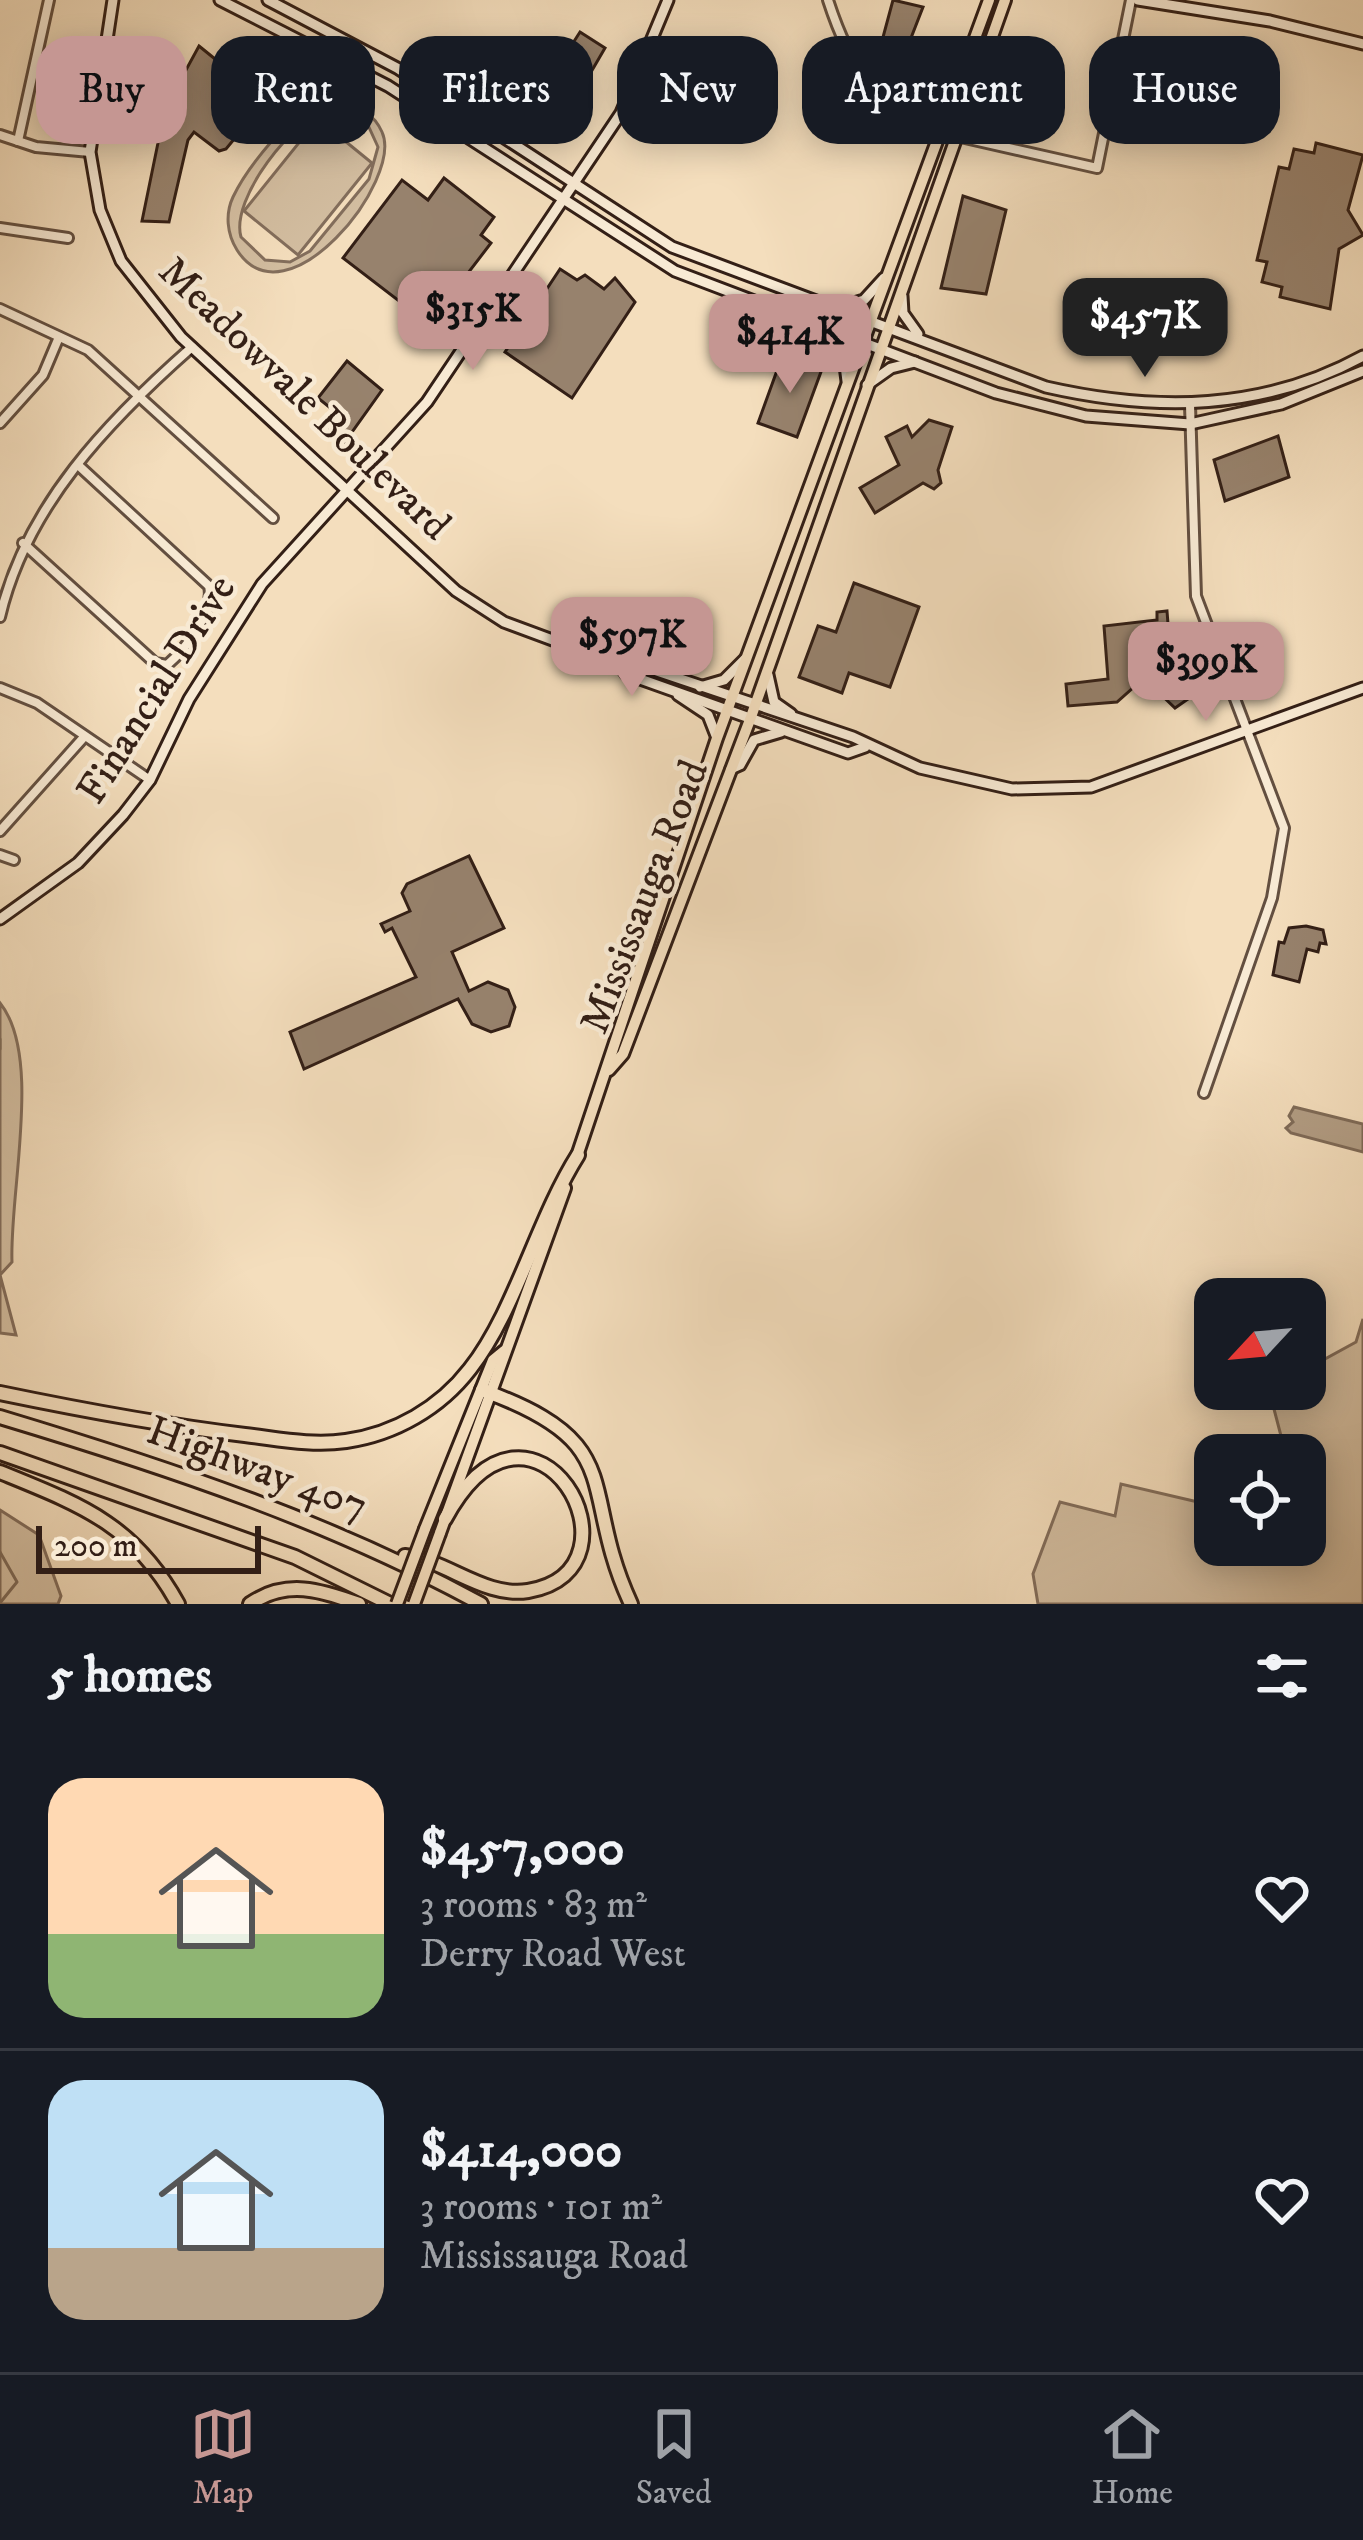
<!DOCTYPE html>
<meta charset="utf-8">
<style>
:root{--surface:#171b24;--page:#20242c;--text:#f1f3f6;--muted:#9ea1a6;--line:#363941;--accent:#c59692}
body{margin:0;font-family:"IM FELL DW Pica",serif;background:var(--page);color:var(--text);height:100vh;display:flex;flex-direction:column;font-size:45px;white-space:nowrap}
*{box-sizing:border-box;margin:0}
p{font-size:39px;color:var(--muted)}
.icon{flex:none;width:66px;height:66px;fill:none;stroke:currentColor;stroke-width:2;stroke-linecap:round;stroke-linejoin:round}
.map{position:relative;height:1604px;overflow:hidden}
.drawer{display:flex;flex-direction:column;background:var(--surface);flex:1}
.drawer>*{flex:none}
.guide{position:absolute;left:36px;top:36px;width:1293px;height:108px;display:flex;gap:24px}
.needle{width:78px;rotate:244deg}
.controls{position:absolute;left:1194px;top:1278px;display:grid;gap:24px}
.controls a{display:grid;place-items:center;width:132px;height:132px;border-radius:24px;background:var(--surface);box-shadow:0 6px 30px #0003;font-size:60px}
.scale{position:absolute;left:36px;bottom:30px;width:225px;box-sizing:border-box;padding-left:12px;border:6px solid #331f16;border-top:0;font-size:33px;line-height:42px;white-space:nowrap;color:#331f16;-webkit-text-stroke:9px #f8ead4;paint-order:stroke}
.price{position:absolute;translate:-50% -102px;padding:0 27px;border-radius:24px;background:var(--accent);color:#111;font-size:39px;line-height:78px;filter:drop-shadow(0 3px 6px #0008)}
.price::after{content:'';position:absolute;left:50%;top:72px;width:36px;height:27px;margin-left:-18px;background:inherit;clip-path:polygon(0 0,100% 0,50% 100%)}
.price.active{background:#222;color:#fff}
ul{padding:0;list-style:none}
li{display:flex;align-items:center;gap:36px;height:300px;padding:0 48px}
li+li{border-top:3px solid var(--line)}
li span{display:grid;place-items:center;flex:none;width:336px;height:240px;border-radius:36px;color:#555}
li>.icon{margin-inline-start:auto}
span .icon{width:144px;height:144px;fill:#fffc;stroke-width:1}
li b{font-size:51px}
h2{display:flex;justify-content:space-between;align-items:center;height:144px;padding:0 48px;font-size:51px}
.tag{padding:0 42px;border-radius:36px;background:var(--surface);box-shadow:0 6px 30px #0003;font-size:42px;line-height:108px}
.tag.active{background:var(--accent);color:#111}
.tab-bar{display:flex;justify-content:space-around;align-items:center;height:168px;border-top:3px solid var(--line);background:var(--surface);font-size:33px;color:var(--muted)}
.tab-bar a{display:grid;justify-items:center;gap:6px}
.tab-bar .active{color:var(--accent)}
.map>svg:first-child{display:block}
.green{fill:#d3bea1;stroke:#836e5c;stroke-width:3;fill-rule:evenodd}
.water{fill:#b29d84;stroke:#7f6b58;stroke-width:3}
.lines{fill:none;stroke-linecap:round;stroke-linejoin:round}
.stream{stroke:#7f6b58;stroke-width:3}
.building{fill:#97826d;stroke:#331f16;stroke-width:3}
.street-casing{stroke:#634f40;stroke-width:14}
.secondary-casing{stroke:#331f16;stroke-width:15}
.primary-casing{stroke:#331f16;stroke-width:16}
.highway-casing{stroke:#331f16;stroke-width:18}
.street{stroke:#f8ead4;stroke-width:8}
.secondary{stroke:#f8ead4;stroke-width:9}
.primary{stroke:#f4debd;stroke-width:10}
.highway{stroke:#f4debd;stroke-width:12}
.primary-bridge-casing{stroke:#331f16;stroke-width:16;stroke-linecap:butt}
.primary-bridge{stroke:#f4debd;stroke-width:10}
.labels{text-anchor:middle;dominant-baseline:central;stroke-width:9;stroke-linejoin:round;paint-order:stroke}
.street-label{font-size:42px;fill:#331f16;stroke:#f8ead4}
</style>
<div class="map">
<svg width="1363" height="1604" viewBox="0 0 1363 1604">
<rect width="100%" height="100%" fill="#f4debd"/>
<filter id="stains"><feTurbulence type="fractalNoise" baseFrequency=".00167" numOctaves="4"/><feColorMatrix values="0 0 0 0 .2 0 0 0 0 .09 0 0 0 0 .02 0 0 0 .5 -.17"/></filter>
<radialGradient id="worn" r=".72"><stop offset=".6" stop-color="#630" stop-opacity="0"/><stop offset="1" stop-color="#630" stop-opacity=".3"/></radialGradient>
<g class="green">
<path d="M325 81 332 86 324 96C344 110 369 102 382 132 404 180 286 327 237 250 227 234 225 214 233 197 253 155 296 117 325 81ZM330 109 367 123 378 147 369 179 310 251 290 262 265 260 241 237C230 199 293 118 330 109Z"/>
<polygon points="318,119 372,163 298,255 244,211"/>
<path d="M0 1003C43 1056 9 1193 12 1262L0 1275 16 1335 0 1333Z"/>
<polygon points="1363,1319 1363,1604 1038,1604 1033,1574 1060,1502 1115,1516 1121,1484 1215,1506 1215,1545 1305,1545 1305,1455 1286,1455 1269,1390 1305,1389 1305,1370 1356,1342"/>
<polygon points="0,1510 39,1535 61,1596 58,1604 0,1604"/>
</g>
<polygon class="water" points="1294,1107 1363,1124 1363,1152 1291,1133 1286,1128 1293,1122 1289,1116"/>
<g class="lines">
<g class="stream">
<polyline points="0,1039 0,1049"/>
<polyline points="0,1552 17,1582 0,1603"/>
</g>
</g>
<g class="building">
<polygon points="893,0 923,7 902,61 879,52"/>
<polygon points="580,32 605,48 573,103 547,104 544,110 489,75 507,48 533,65 564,57"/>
<polygon points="199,46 220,63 237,67 257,94 233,116 241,122 236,129 240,132 226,149 219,151 194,132 188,140 169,222 142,221 159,138 153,131 154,97 180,81"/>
<polygon points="1316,143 1363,155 1348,210 1363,235 1339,249 1330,309 1280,297 1282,287 1262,282 1267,262 1257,260 1279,167 1289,169 1294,149 1314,153"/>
<polygon points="444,178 494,217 481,235 491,243 429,324 343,258 402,180 428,200"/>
<polygon points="963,196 1006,210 986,294 941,288"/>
<polygon points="560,269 577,280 585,275 604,289 615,278 635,302 572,398 505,352"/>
<polygon points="783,354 822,369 797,437 758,423"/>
<polygon points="347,361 382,390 342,446 319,428 333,410 318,398"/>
<polygon points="929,420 952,427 938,470 941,483 934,489 923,483 875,513 860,488 899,465 886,437 907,426 912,437"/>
<polygon points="1278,436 1289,477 1225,501 1214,460"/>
<polygon points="854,583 919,607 890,687 849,673 842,693 799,677 818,626 836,632"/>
<polygon points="1167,611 1168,624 1159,625 1160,644 1185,643 1188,699 1175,708 1152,686 1134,687 1117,702 1068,706 1066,684 1108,679 1104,626 1157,620 1157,612"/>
<polygon points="469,856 504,928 452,952 469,991 488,982 508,990 515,1007 509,1026 491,1032 472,1024 458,999 304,1069 290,1032 416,977 392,928 385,932 381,924 410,911 402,893 407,884"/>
<polygon points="1306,926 1323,930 1326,944 1320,943 1318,952 1307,949 1299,982 1273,975 1279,942 1284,943 1289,928"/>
</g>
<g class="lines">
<g class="street-casing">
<g id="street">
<path d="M828 0C849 65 873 105 940 126"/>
<polyline points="0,135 36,147 90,152"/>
<polyline points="956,136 1097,168 1131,0"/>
<polyline points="18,141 49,0"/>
<polyline points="0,228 68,238"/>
<polyline points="0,309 88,350 273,518"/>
<polyline points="1190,405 1196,596 1284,828 1272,898 1204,1093"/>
<polyline points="0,423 43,375 59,337"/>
<path d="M23 543 155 663 167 665C186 649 215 610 209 586L78 465"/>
<path d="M0 617C26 506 108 421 192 347"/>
<polyline points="0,688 37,703 150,780"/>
<polyline points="0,831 84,737"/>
<polyline points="0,855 14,860"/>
</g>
</g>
<g class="secondary-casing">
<g id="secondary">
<polyline points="113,0 90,152 100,210 121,261 181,337 456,591 504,622 620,665 626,674 848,753 865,747"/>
<polyline points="220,0 388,86 675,271 996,393 1086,416 1190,424 1281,404 1363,371"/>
<path d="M268 0 397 68 672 247 1046 387C1156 412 1263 411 1363 356"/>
<polyline points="1138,0 1270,21 1363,44"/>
<polyline points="902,296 903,313 918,334"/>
<polyline points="841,307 864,300 884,278"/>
<polyline points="830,331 844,358 847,381"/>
<polyline points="867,385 891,368 915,362"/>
<polyline points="620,665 630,662 853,737 920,768 1012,789 1091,787 1363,688"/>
<polyline points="768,675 774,702 791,714"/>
<polyline points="700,687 724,680 745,659"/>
<polyline points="678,695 708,715 717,738"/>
<polyline points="731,769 740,765 754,740 781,732"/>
<polyline points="0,919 78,863 123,815 150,780 189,699 262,584 427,402 621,113 668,0"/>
</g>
</g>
<g class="primary-casing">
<g id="primary">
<polyline points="609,1070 623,1054 751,717 1005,0"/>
<polyline points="576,1159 717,738 989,0"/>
<polyline points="425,1529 493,1360 504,1351"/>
<polyline points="440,1533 565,1188"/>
</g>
</g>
<g class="highway-casing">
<g id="highway">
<path d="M482 1390C632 1444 577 1488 631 1604"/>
<path d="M0 1393C82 1410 162 1425 245 1435 279 1439 312 1446 346 1441 395 1434 440 1408 470 1369 515 1312 537 1220 578 1155"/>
<path d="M0 1417C166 1467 329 1521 481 1604"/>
<polyline points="0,1453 295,1557 390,1604"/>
<path d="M0 1472C81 1505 134 1524 178 1604"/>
<path d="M405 1556C447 1560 484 1598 528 1591 654 1570 533 1356 445 1519"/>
<path d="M250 1604C286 1579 321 1590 359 1604"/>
</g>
</g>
<use href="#street" class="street"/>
<use href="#secondary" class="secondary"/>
<use href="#primary" class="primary"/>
<use href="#highway" class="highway"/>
<g class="primary-bridge-casing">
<g id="primary-bridge">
<polyline points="397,1604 425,1529"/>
<polyline points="414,1604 440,1533"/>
</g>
</g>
<use href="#primary-bridge" class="primary-bridge"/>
</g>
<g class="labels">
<g class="street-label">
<text transform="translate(304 399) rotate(44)">Meadowvale Boulevard</text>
<text transform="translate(157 690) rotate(-58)">Financial Drive</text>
<text transform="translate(645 897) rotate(-69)">Mississauga Road</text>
<text transform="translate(257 1469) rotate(20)">Highway 407</text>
</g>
</g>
<rect width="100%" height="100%" filter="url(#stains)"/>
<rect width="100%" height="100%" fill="url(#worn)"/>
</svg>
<div class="controls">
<a><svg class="needle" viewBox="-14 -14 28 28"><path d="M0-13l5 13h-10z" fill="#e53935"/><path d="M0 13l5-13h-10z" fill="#9ea1a6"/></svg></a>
<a><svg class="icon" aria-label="locate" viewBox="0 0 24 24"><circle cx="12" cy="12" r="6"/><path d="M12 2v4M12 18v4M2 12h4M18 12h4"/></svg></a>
</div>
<div class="scale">200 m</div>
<b class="price" style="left:473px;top:373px">$315K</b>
<b class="price active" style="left:1145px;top:380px">$457K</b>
<b class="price" style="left:790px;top:396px">$414K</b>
<b class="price" style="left:632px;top:699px">$597K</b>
<b class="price" style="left:1206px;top:724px">$399K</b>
<div class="guide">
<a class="tag active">Buy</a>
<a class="tag">Rent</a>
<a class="tag">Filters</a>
<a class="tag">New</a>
<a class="tag">Apartment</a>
<a class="tag">House</a>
</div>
</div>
<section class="drawer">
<h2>5 homes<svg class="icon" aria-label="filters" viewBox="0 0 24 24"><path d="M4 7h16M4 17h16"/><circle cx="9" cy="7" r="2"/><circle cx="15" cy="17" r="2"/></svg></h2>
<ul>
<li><span style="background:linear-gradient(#ffd9b3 65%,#8fb573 0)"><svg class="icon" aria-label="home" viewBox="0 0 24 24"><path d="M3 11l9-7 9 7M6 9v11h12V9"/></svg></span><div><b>$457,000</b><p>3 rooms · 83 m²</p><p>Derry Road West</p></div><svg class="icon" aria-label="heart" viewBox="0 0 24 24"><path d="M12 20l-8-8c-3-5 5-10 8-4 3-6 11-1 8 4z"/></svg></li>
<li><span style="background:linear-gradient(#bfe0f5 70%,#b9a48a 0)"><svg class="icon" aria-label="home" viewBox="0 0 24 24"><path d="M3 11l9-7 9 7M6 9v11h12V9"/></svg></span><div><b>$414,000</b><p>3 rooms · 101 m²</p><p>Mississauga Road</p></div><svg class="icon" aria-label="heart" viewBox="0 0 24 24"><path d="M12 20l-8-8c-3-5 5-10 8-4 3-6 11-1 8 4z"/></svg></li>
</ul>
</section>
<nav class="tab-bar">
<a class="active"><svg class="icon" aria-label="map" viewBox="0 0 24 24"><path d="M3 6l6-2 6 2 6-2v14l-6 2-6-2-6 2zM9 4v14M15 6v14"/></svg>Map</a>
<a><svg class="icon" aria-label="saved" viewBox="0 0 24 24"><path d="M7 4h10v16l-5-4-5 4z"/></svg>Saved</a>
<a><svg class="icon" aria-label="home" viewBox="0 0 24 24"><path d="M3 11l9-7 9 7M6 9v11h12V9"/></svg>Home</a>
</nav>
